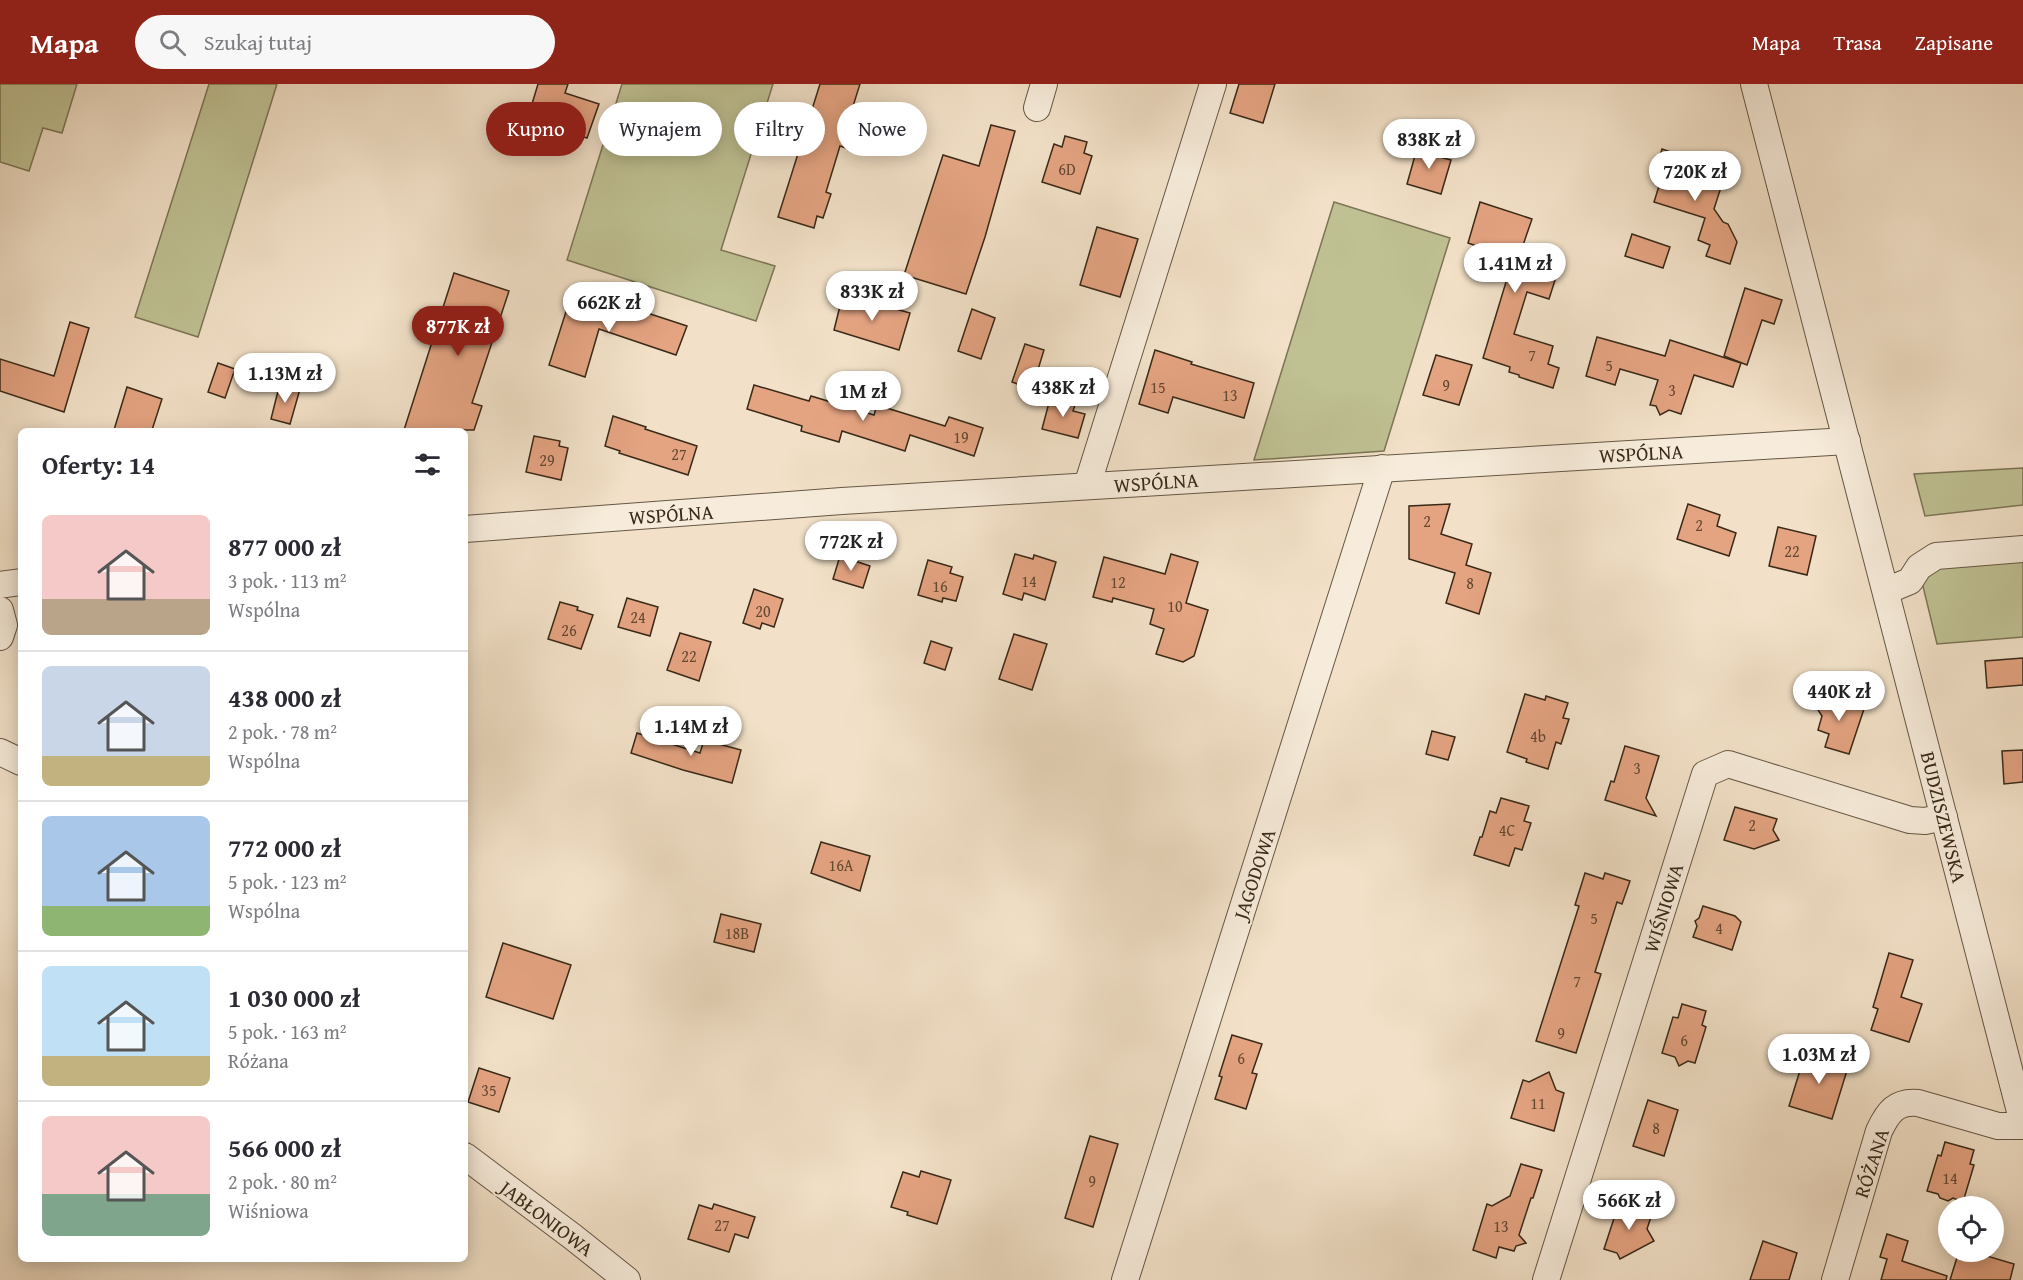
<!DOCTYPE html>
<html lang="pl">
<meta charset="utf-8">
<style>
:root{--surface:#fff;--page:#f7f7f7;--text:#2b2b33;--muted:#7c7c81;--line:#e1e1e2;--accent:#8f2418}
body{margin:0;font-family:"Gentium Book Plus",serif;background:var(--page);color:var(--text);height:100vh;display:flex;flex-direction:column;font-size:22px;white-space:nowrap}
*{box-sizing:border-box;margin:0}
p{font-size:20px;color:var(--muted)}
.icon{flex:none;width:33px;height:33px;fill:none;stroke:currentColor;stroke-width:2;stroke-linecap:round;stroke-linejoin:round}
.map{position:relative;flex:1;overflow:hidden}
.drawer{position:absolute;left:18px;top:344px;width:450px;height:834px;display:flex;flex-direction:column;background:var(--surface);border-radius:9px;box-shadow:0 3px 15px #0003}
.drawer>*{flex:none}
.guide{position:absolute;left:486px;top:18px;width:570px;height:54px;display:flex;gap:12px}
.controls{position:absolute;left:1938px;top:1112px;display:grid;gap:12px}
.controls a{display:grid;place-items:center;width:66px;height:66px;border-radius:50%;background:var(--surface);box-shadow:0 3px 15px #0003;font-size:30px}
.price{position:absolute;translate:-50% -51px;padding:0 14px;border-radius:21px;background:#fff;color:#222;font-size:20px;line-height:39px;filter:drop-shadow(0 2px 3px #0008)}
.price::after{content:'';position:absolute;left:50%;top:36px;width:18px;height:14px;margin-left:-9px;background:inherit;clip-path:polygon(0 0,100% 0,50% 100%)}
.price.on{background:var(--accent);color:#fff}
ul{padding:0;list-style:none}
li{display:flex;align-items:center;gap:18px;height:150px;padding:0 24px}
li+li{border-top:2px solid var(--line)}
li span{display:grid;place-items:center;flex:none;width:168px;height:120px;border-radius:9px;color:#555}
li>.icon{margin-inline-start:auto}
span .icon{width:72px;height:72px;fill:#fffc;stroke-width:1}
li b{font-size:26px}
h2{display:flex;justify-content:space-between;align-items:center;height:72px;padding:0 24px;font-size:26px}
.tag{padding:0 21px;border-radius:27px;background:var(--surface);box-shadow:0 3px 15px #0003;font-size:21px;line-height:54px}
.tag.on{background:var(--accent);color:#fff}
header{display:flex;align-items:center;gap:36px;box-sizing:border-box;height:84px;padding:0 30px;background:var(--accent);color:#fff}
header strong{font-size:28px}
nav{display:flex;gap:33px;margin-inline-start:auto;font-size:21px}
.search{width:420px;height:54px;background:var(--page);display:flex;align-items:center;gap:15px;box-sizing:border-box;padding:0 21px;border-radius:33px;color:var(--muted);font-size:22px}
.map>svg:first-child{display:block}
.green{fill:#bfc193;stroke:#7c7556;stroke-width:1.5}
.building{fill:#e4a381;stroke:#382918;stroke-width:1.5}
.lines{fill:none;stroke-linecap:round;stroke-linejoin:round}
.minor-casing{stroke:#665744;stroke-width:28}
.minor{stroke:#f7ecdb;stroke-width:26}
.labels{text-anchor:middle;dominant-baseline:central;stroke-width:4.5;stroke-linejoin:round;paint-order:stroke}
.number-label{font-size:16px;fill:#634832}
.street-label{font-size:20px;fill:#382918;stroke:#f7ecdb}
</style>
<header>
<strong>Mapa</strong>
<div class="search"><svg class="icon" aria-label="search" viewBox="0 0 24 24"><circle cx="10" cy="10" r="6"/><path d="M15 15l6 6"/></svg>Szukaj tutaj</div>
<nav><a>Mapa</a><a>Trasa</a><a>Zapisane</a></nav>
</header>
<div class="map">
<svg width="2023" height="1196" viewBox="0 0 2023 1196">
<rect width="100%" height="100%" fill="#f2e1c8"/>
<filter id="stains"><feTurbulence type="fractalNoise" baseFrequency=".00333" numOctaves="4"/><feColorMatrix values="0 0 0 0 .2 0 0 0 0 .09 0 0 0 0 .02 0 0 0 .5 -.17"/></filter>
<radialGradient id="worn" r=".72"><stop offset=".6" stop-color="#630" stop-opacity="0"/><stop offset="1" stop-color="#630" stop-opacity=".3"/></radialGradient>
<g class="green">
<polygon points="0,0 77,0 62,49 43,44 29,87 0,78"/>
<polygon points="209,0 277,0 198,253 135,233"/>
<polygon points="622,0 773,0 721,166 775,182 756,237 567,176"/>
<polygon points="1334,118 1450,154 1384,367 1254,376"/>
<polygon points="2023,384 2023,421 1925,432 1914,390"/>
<polygon points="2023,477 2023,553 1937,560 1919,486"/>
</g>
<g class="building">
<polygon points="538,0 568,0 565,9 599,20 587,54 554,44 550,56 538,52 537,56 523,63 518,51 510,49 517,26 529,30"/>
<polygon points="820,0 860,0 848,38 853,40 846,64 840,62 826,108 831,110 823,134 817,132 814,144 778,133"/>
<polygon points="1239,0 1275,0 1263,39 1230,29"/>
<polygon points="991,41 1015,47 985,153 966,210 904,191 943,71 979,82"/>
<polygon points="1065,52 1087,58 1084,69 1092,72 1080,110 1042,98 1054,60 1062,63"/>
<polygon points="1418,61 1438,67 1436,72 1451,76 1441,110 1407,100"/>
<polygon points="1662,65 1685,73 1700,93 1722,100 1714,125 1723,138 1728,140 1737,158 1730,180 1706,172 1710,161 1698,156 1705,134 1654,118 1659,102 1654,92"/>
<polygon points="1480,118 1532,135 1521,167 1551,177 1547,190 1556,193 1549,215 1527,208 1514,250 1553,262 1548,280 1559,284 1553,304 1519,293 1519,291 1509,288 1510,283 1483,274 1513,175 1468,159"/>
<polygon points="1097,143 1138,155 1120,213 1080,201"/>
<polygon points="1632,150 1670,163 1663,184 1625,172"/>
<polygon points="454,189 509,207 472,319 482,322 474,346 404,346"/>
<polygon points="1745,204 1782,216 1774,240 1762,236 1747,281 1724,272"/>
<polygon points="843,210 910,229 899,266 834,246"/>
<polygon points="571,212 624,229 626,222 687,242 676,271 599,245 585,293 549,281"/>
<polygon points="972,225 995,234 981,275 958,267"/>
<polygon points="70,238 89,244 64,328 0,307 0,275 54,292"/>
<polygon points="1597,253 1665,272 1670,256 1741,279 1733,303 1694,291 1681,330 1669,326 1660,331 1656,322 1650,321 1658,296 1620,285 1615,301 1586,292"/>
<polygon points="1025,260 1044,266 1032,305 1012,298"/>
<polygon points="1155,266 1192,278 1191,280 1254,299 1244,334 1173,313 1168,329 1139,320"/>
<polygon points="1436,271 1472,281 1459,321 1423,311"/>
<polygon points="218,279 235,285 225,314 208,308"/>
<polygon points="280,299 300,305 290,340 271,335"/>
<polygon points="754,301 809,317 811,312 874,331 877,321 945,342 949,333 983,344 974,372 910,351 905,367 842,347 839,358 801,347 802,342 747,325"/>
<polygon points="127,303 162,315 152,346 114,346"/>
<polygon points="1051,311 1076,318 1073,327 1085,330 1078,354 1042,345"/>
<polygon points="613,332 646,343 645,345 697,362 688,391 619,369 620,367 605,362"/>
<polygon points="534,352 560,357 559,362 568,364 561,396 526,388"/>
<polygon points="1450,420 1441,450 1472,460 1466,481 1491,489 1479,530 1446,519 1455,489 1409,475 1409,422"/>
<polygon points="1688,420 1720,431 1717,442 1736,449 1729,472 1677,455"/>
<polygon points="1778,443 1816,452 1807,491 1769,482"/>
<polygon points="1015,470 1033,475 1034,471 1056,478 1045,516 1024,509 1022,516 1003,510"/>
<polygon points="1171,470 1198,478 1186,519 1208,526 1194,572 1183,578 1156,570 1164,545 1150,540 1154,525 1113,514 1112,518 1093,513 1104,473 1165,490"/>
<polygon points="840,472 870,482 863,504 833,495"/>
<polygon points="928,476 952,483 950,489 963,493 956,517 943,514 942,518 918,511"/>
<polygon points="754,505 783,515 774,543 762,539 760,545 743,539"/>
<polygon points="627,514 658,523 650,552 618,543"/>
<polygon points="560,518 578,523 577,526 593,531 581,565 548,555"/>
<polygon points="680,549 711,558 699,597 667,586"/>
<polygon points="1014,550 1047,560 1032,606 999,595"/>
<polygon points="931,557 952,564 945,586 924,579"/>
<polygon points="2023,574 2023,601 1987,604 1985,577"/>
<polygon points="1525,610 1545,616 1546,612 1568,619 1563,634 1569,635 1561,660 1556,658 1548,685 1526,678 1527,675 1507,668"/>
<polygon points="1827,610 1865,622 1849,670 1825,663 1829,650 1818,646 1822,632 1816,623 1819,614"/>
<polygon points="1432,647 1455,653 1448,676 1426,670"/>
<polygon points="637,649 700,669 704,656 741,666 732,699 683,686 631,669"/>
<polygon points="1625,662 1659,672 1646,714 1656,732 1605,716 1611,697 1614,698"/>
<polygon points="2023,666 2023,698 2004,700 2002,667"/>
<polygon points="1501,714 1529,722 1524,737 1531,739 1522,766 1515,764 1509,782 1474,771 1480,753 1482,753 1490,727 1496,729"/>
<polygon points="1735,723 1777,735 1773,746 1779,756 1754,765 1724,756"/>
<polygon points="821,758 870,772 860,807 811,789"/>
<polygon points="1585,789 1603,795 1605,789 1630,797 1622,820 1617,818 1595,888 1601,890 1576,969 1536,957 1579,822 1575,821"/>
<polygon points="1703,822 1735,832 1741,838 1732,866 1693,853 1697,842 1695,837 1699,834"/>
<polygon points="721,830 761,840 754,868 714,858"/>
<polygon points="503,859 571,881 553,935 486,913"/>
<polygon points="1889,869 1913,876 1901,913 1922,920 1909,958 1871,946 1878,925 1873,923"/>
<polygon points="1682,920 1706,927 1702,941 1706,943 1695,979 1688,977 1679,982 1675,973 1662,969 1673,933 1678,934"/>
<polygon points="1232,951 1262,960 1252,989 1257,990 1246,1025 1215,1015 1222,993 1219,992"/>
<polygon points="1806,967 1849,980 1832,1035 1789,1022"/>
<polygon points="479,984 510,994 499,1028 468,1018"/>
<polygon points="1549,988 1556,1006 1564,1009 1554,1047 1511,1034 1523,996 1529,998"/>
<polygon points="1648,1016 1678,1026 1664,1072 1633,1062"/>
<polygon points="1090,1052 1118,1060 1093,1143 1065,1134"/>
<polygon points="1945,1058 1974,1066 1970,1080 1974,1081 1963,1118 1953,1114 1948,1117 1940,1114 1938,1110 1927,1107 1938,1071 1941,1072"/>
<polygon points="1521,1080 1542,1086 1533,1114 1531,1114 1519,1151 1526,1159 1516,1162 1514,1167 1499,1163 1496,1174 1473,1166 1487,1120 1492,1122 1510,1112"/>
<polygon points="921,1087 951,1096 937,1140 907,1131 908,1128 891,1123 903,1088 919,1093"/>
<polygon points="1619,1119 1652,1130 1647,1145 1654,1157 1620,1175 1617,1169 1604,1165"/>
<polygon points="714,1120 755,1133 748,1154 735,1150 729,1168 688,1155 699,1121 712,1125"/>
<polygon points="1887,1150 1908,1157 1902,1177 1947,1192 1946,1196 1881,1196 1887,1175 1880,1173"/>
<polygon points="1763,1157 1797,1169 1789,1196 1750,1196"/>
<polygon points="1959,1167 1970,1167 2014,1180 2010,1196 1950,1196"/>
</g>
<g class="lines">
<g class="minor-casing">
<g id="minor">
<polyline points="1754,0 2023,1039"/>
<polyline points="1037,24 1044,0"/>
<polyline points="1087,402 1213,0"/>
<polyline points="465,445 842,417 1847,357"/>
<polyline points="0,501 21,498"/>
<polyline points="1886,507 1910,497 1919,483 1936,472 2023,465"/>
<polyline points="0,526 4,541 0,553"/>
<polyline points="0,668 21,678"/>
<polyline points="465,1072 573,1153 627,1196"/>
<polyline points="1125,1196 1382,384"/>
<polyline points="1546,1196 1705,690 1728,680 1910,736 1925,737 1944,733"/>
<path d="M1835 1196 1879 1047C1888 1028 1896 1017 1918 1019L1998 1042H2023"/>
</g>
</g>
<use href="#minor" class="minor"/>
</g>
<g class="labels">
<g class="number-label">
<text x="1067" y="85">6D</text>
<text x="1532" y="271">7</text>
<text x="1609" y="281">5</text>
<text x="1446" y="301">9</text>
<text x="1158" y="303">15</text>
<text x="1672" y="306">3</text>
<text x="1230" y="311">13</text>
<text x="961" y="353">19</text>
<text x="679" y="370">27</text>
<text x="547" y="376">29</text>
<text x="1427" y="437">2</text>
<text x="1699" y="441">2</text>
<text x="1792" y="467">22</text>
<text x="1029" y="497">14</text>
<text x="1118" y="498">12</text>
<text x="1470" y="499">8</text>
<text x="940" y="502">16</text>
<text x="1175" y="522">10</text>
<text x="763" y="527">20</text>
<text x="638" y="533">24</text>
<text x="569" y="546">26</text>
<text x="689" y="572">22</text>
<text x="1538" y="652">4b</text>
<text x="1637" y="684">3</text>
<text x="1752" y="741">2</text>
<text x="1507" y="746">4C</text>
<text x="841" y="781">16A</text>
<text x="1594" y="834">5</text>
<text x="1719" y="844">4</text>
<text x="737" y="849">18B</text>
<text x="1577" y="897">7</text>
<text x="1561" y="949">9</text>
<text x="1684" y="956">6</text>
<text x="1241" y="974">6</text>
<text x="489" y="1006">35</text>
<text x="1538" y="1019">11</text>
<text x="1656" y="1044">8</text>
<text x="1950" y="1094">14</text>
<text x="1092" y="1097">9</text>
<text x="722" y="1141">27</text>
<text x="1501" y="1142">13</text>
</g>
<g class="street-label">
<text transform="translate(1641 369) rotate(-3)">WSPÓLNA</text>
<text transform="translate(1156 398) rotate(-4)">WSPÓLNA</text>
<text transform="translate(671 430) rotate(-4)">WSPÓLNA</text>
<text transform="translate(1944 733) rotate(76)">BUDZISZEWSKA</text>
<text transform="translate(1254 790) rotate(-72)">JAGODOWA</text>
<text transform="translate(1663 824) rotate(-73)">WIŚNIOWA</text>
<text transform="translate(1871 1079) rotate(-72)">RÓŻANA</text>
<text transform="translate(547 1134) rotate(37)">JABŁONIOWA</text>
</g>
</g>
<rect width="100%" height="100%" filter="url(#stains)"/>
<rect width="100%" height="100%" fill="url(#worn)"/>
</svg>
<div class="controls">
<a><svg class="icon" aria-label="locate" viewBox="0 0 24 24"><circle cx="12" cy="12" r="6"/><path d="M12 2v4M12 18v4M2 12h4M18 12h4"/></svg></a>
</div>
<b class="price" style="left:1429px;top:86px">838K zł</b>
<b class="price" style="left:1695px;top:118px">720K zł</b>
<b class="price" style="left:1515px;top:210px">1.41M zł</b>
<b class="price" style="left:872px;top:238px">833K zł</b>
<b class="price" style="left:609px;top:249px">662K zł</b>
<b class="price on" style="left:458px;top:273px">877K zł</b>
<b class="price" style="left:285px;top:320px">1.13M zł</b>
<b class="price" style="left:1063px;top:334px">438K zł</b>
<b class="price" style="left:863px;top:338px">1M zł</b>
<b class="price" style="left:851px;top:488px">772K zł</b>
<b class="price" style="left:1839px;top:638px">440K zł</b>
<b class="price" style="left:691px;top:673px">1.14M zł</b>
<b class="price" style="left:1819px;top:1001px">1.03M zł</b>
<b class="price" style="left:1629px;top:1147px">566K zł</b>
<div class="guide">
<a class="tag on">Kupno</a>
<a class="tag">Wynajem</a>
<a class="tag">Filtry</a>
<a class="tag">Nowe</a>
</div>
<section class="drawer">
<h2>Oferty: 14<svg class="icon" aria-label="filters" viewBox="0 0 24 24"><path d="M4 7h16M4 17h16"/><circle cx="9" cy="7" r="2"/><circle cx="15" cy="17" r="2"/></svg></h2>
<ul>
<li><span style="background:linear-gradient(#f6c9c9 70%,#b9a48a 0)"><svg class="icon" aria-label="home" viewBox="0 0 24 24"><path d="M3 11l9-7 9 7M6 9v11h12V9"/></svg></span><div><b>877 000 zł</b><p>3 pok. · 113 m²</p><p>Wspólna</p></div></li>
<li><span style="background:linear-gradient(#c9d6e8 75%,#c2b280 0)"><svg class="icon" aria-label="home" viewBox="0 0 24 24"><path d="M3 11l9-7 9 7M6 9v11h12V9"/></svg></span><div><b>438 000 zł</b><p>2 pok. · 78 m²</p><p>Wspólna</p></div></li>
<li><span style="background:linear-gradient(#a9c7e8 75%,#8fb573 0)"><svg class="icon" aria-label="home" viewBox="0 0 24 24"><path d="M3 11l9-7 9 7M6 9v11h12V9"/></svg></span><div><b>772 000 zł</b><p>5 pok. · 123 m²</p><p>Wspólna</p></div></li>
<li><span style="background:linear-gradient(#bfe0f5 75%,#c2b280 0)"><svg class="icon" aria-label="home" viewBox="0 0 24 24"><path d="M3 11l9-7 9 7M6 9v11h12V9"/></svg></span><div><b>1 030 000 zł</b><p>5 pok. · 163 m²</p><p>Różana</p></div></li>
<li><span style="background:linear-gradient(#f6c9c9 65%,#7fa58c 0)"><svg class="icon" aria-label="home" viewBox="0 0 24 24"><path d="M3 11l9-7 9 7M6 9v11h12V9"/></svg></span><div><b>566 000 zł</b><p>2 pok. · 80 m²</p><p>Wiśniowa</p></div></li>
</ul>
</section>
</div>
